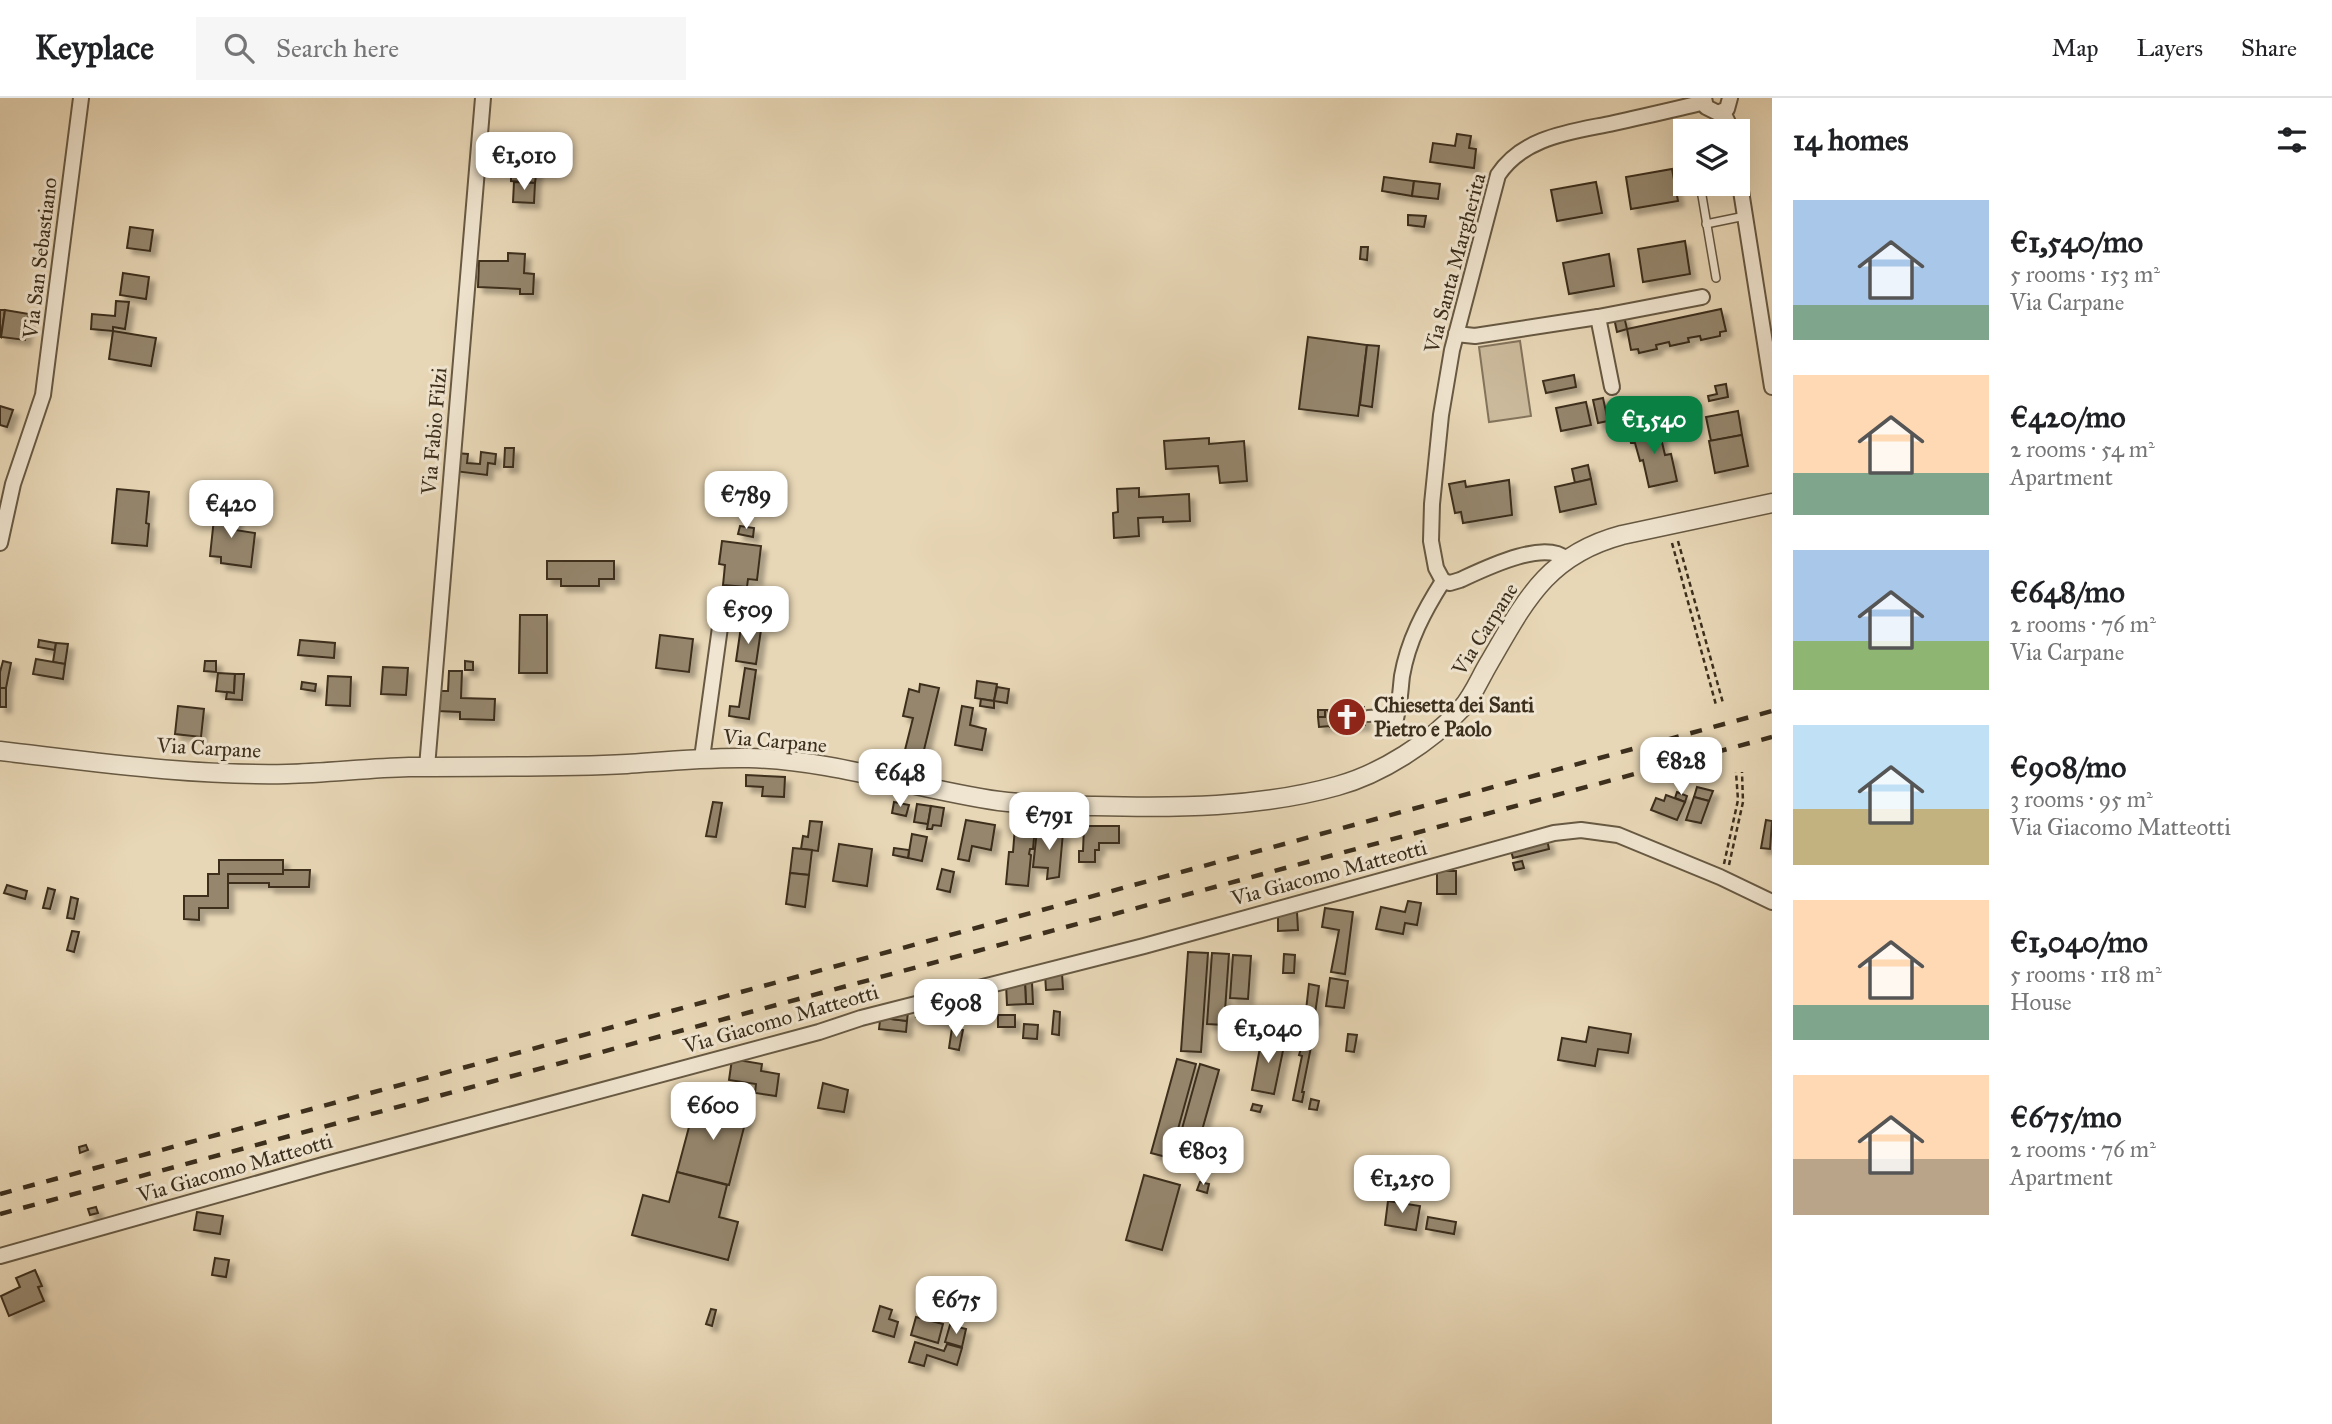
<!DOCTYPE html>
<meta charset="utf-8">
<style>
:root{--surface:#fff;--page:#f6f6f6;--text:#202124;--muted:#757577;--line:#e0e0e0;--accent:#0b8043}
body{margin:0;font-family:"IM FELL Great Primer",serif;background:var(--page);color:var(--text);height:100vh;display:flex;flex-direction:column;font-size:26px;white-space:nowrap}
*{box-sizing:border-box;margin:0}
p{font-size:23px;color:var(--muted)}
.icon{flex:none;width:38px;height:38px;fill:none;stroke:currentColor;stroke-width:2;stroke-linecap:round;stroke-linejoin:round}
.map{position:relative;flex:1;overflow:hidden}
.side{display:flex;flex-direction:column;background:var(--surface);width:560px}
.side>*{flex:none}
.tools{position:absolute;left:1673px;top:21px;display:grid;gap:14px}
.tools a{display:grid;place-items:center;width:77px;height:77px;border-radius:0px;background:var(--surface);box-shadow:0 7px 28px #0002;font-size:35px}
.price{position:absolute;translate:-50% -60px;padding:0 16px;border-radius:14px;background:#fff;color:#222;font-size:23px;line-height:46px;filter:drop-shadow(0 2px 4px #0008)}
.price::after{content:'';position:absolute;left:50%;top:42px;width:21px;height:16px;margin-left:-10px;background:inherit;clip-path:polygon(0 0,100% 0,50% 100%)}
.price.selected{background:var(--accent);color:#fff}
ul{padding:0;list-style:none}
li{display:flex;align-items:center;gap:21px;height:175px;padding:0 21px}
li span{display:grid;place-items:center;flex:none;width:196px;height:140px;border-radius:0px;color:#555}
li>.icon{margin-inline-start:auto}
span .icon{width:84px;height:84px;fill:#fffc;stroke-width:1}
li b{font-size:30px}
h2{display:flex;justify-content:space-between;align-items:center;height:84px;padding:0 21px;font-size:30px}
header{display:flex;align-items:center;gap:42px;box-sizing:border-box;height:98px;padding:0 35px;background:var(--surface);border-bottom:2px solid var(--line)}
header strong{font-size:33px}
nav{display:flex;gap:38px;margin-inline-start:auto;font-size:24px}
.search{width:490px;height:63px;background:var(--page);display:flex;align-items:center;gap:18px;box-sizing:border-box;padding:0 24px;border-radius:0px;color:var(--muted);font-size:26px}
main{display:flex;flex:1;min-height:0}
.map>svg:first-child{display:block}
.green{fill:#cbba9c;stroke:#84745c;stroke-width:2}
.building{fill:#95866d;stroke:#3c2f1d;stroke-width:2;filter:url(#shadow)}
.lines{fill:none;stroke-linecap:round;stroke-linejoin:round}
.service-casing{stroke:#675943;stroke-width:10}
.pedestrian-casing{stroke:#675943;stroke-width:14}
.minor-casing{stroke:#675943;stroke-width:18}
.tertiary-casing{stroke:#675943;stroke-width:21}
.path{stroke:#3c2f1d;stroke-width:2.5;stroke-dasharray:5 3.5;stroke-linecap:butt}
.service{stroke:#f0e5d0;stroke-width:7}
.pedestrian{stroke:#f0e5d0;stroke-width:10}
.minor{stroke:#f0e5d0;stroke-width:14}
.tertiary{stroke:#f0e5d0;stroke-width:18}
.rail{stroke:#3c2f1d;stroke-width:4.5;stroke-dasharray:12 12;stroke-linecap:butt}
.labels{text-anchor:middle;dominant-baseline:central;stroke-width:6;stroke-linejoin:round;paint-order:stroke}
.street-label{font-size:21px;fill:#3c2f1d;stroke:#f0e5d0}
.poi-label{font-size:21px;font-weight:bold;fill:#3c2f1d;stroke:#f0e5d0;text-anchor:start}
</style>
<header>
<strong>Keyplace</strong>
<div class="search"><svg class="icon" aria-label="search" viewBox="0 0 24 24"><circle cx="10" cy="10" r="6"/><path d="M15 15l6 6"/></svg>Search here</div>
<nav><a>Map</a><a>Layers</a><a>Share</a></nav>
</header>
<main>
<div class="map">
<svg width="1772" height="1326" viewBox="0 0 1772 1326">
<defs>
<filter id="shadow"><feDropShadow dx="5.5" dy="5.5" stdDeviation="2" flood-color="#0004"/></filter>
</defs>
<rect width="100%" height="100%" fill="#e8d7b6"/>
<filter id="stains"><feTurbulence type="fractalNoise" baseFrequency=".00286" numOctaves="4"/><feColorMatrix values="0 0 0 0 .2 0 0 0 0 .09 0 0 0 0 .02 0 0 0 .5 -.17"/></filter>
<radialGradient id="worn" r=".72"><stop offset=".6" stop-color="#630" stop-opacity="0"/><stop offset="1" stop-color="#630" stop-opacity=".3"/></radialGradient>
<polygon class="green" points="1520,243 1531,318 1489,324 1479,249"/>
<g class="building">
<polygon points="1457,36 1471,38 1469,50 1476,51 1474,70 1430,64 1433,45 1455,48"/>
<polygon points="526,47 540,49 535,85 511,83 511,71 525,72"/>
<polygon points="506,50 526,51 525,72 504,71"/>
<polygon points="1672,71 1678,103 1631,111 1626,79"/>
<polygon points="1384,79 1414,83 1412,98 1382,93"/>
<polygon points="1414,83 1440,86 1438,101 1412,98"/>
<polygon points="514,84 535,85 534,105 513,104"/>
<polygon points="1596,84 1602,115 1557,123 1551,92"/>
<polygon points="1408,117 1426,118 1424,129 1408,127"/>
<polygon points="130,129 153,132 150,153 127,150"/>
<polygon points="1685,143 1690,176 1643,184 1638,151"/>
<polygon points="1361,149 1368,149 1367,162 1360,161"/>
<polygon points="508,155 525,156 524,175 534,176 533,196 520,196 520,191 478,189 479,163 508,163"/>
<polygon points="1609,156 1614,188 1569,196 1563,165"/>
<polygon points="123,175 149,179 146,201 120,197"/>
<polygon points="116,203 129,204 125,231 113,229 113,233 91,231 92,216 115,218"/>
<polygon points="1721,211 1726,233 1720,234 1720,238 1701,242 1700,238 1688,240 1689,244 1670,248 1669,244 1656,247 1657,251 1639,255 1638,251 1631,252 1627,231"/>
<polygon points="0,212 5,212 1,239 0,238"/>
<polygon points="5,212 29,216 25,242 1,239"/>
<polygon points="1624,218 1627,231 1617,234 1614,220"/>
<polygon points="113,233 156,240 151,268 109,261"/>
<polygon points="1308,239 1367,247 1358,318 1299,311"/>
<polygon points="1367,247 1379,248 1372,309 1360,307"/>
<polygon points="1574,277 1576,289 1546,295 1543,283"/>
<polygon points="1726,286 1728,299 1709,303 1708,298 1717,296 1715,288"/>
<polygon points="1603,300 1608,323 1598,325 1593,302"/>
<polygon points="1586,304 1591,327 1561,333 1556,310"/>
<polygon points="0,308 13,312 7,329 0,327"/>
<polygon points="1738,313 1742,337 1711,343 1706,319"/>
<polygon points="1658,327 1665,357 1671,356 1677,383 1649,389 1643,362 1640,363 1635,345 1631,345 1628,334"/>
<polygon points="1742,337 1748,368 1715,375 1709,343"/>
<polygon points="1209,340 1209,346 1244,343 1247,383 1220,385 1218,368 1166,371 1164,343"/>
<polygon points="505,350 514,350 513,369 504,369"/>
<polygon points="481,354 496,356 495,366 488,365 487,377 454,373 456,355 468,356 467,365 480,366"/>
<polygon points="1588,367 1591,381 1575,385 1572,371"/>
<polygon points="1591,381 1596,406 1560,414 1555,389"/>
<polygon points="1509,382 1512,417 1463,425 1461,414 1455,415 1449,386 1465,383 1466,389"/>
<polygon points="1139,390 1139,399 1189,396 1190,423 1163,424 1163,419 1138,420 1139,438 1114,440 1113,415 1118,414 1117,391"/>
<polygon points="117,391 149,394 146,425 149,426 147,448 112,445"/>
<polygon points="215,411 237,413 235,432 255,435 251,469 221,465 221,459 210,458"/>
<polygon points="740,428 754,430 753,439 738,436"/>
<polygon points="722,443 761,448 757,482 748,481 747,489 723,487 725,467 719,466"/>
<polygon points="547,463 614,463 614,481 599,481 599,488 561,488 561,481 547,481"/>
<polygon points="520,517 547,517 547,575 519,575"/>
<polygon points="741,529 761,532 756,566 736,563"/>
<polygon points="660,537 693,541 689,574 656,570"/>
<polygon points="39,542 56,545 55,552 38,549"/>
<polygon points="300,542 335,545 334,560 298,557"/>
<polygon points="56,545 68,546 65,566 53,564"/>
<polygon points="36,561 65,566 63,581 33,576"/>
<polygon points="3,563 11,565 6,590 0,590 0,574"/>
<polygon points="205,563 216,563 216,574 204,573"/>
<polygon points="465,563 473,564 473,572 465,572"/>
<polygon points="383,569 408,570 406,597 381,596"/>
<polygon points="745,570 756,572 749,621 729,618 730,608 739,609"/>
<polygon points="449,573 462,573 461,600 495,601 494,622 460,621 460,614 437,613 438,593 448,593"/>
<polygon points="218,575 235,576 234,595 216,593"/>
<polygon points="235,576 244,576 242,602 226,601 227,594 234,595"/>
<polygon points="328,578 351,579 350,608 326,607"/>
<polygon points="977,583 997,586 994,603 975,600"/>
<polygon points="302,584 316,586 315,593 301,591"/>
<polygon points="920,586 939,590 923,656 905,652 913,620 903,618 909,591 919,594"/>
<polygon points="997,589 1009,591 1007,605 994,603"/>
<rect x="0" y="590" width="6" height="19"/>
<polygon points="981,601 994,603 994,610 980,608"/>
<polygon points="1353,606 1353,609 1364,609 1365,627 1330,629 1328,612 1343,610 1343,607"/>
<polygon points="178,608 204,611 201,639 175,636"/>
<polygon points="962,608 973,610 970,627 986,631 982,652 955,647"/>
<rect x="1318" y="612" width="7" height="7"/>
<polygon points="1325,612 1328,612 1330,628 1319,629 1318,619 1325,619"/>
<polygon points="746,677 785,679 784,699 762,698 763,689 746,688"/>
<polygon points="1697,689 1713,693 1709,703 1694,699"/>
<polygon points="1677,694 1687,698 1685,704 1675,700"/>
<polygon points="1666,697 1685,704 1677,722 1651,712 1656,700 1664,703"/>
<polygon points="1694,699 1709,703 1701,725 1686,722"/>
<polygon points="713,704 722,705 716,739 706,738"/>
<polygon points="894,704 909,707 906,718 892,715"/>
<polygon points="917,706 931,708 928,726 914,724"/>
<polygon points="931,708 944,710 941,728 933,727 932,731 927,731"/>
<polygon points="966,722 995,727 991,752 972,748 969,763 958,761"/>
<polygon points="1766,722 1772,723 1770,751 1761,750"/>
<polygon points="810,723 822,724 818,753 801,751 803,738 808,739"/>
<polygon points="1084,728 1119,728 1119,745 1099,745 1099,752 1095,752 1095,764 1079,764 1079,753 1083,753"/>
<polygon points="1015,729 1035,729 1033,751 1030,751 1029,756 1031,757 1028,788 1006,786 1009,754 1013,754"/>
<polygon points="1037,732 1063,735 1059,779 1047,781 1048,770 1033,769"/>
<polygon points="912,736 927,739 922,763 908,760"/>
<polygon points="1547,741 1549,751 1513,760 1510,749"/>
<polygon points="839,746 872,751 867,788 833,783"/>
<polygon points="793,750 812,752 809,777 790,775"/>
<polygon points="894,750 909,752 908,760 893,757"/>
<polygon points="219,762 283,762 283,776 228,776 228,810 199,810 199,822 184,821 184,798 208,798 208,776 219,776"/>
<polygon points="1522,763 1524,770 1515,772 1513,765"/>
<polygon points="942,771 954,774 950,794 937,791"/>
<polygon points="283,772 310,772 309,789 269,789 269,785 228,785 228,776 283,776"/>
<rect x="1437" y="773" width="19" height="23"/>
<polygon points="790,775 809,777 805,809 786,806"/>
<polygon points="7,787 27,793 25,801 4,795"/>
<polygon points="48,790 55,792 50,811 43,810"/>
<polygon points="71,799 78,801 74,821 67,820"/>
<polygon points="1408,803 1421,805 1417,827 1405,825 1403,836 1376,831 1381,809 1405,814"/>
<polygon points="1325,810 1353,814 1345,876 1331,874 1339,832 1322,829"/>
<polygon points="1278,814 1297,814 1298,832 1278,833"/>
<polygon points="72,833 79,834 74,854 67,852"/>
<polygon points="1188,854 1208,855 1201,954 1181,953"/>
<polygon points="1212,855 1229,856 1224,927 1207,926"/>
<polygon points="1284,856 1295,857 1294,875 1283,875"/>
<polygon points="1233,857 1251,858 1248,901 1230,900"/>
<polygon points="1062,875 1063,891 1046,892 1045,876"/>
<polygon points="1330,880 1348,883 1344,910 1326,908"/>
<polygon points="1032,884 1033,906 1026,906 1025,885"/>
<polygon points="1025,885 1026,906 1007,907 1006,886"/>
<polygon points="1309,886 1319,888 1314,923 1305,921"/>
<polygon points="929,902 951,906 948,924 916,919 918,908"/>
<polygon points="1054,913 1060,914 1059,937 1052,936"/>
<polygon points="881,914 891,915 890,921 907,923 906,934 879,931"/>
<polygon points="908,914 907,923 890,921 891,915"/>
<rect x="998" y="917" width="17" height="12"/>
<polygon points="1024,926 1038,927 1037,941 1023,940"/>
<polygon points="1589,929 1631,936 1628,955 1598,951 1595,968 1558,962 1562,940 1586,944"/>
<polygon points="952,930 963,932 959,952 949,950"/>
<polygon points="1348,936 1357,937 1354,954 1346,953"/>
<polygon points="1262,939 1285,943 1274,996 1252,992"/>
<polygon points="1302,947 1311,949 1302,994 1304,994 1302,1004 1293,1002 1302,958 1299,957"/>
<polygon points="732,961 762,966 761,973 779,976 776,998 755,995 756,986 729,982"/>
<polygon points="1177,961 1196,966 1170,1060 1151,1055"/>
<polygon points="1200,966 1219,972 1192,1068 1173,1063"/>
<polygon points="823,985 848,992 844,1014 818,1010"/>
<polygon points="697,999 748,1014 729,1087 677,1074"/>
<polygon points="1311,1001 1319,1003 1317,1012 1309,1011"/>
<polygon points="1253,1006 1262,1008 1260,1014 1251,1012"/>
<polygon points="86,1047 88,1052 80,1055 79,1049"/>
<polygon points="677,1074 727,1087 719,1119 738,1124 728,1162 632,1137 643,1097 669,1104"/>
<polygon points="1144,1077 1180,1087 1162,1152 1126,1142"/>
<polygon points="1200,1084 1209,1086 1207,1095 1197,1092"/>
<polygon points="1388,1103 1420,1108 1416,1132 1385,1127"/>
<polygon points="96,1109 98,1115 90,1117 88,1111"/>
<polygon points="197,1114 223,1118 220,1136 194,1132"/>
<polygon points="1428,1119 1456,1124 1454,1136 1426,1131"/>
<polygon points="215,1160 229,1162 226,1179 212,1177"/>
<polygon points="35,1172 42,1188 38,1189 44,1203 9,1218 1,1198 20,1189 16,1180"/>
<polygon points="880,1208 892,1212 889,1221 898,1224 894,1239 873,1233"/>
<polygon points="711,1211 716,1212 712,1228 706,1226"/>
<polygon points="916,1219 943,1226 938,1245 911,1237"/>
<polygon points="950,1227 966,1231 962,1249 945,1244"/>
<polygon points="915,1244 944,1253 947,1246 962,1250 957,1267 927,1257 924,1268 909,1264"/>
</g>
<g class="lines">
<g class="service-casing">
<g id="service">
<polyline points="1700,86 1716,180"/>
<polyline points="1706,126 1745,118"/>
</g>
</g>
<g class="pedestrian-casing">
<polyline id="pedestrian" points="1368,618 1398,616"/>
</g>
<g class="minor-casing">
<g id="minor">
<polyline points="1704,0 1706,9 1718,15 1727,11 1730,0"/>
<polyline points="1723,14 1732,33"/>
<polyline points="1738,74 1772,289"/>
<polyline points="1598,219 1612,289"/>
<polyline points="1456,236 1475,238 1598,219 1702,199"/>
<polyline points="0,445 13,386 43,297 81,0"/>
<path d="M1443 483 1436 470 1431 443 1432 406 1441 317 1452 252 1498 77C1524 38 1572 34 1614 25 1644 18 1674 12 1704 4"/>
<path d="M1443 483 1450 485 1460 482C1484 471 1544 441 1566 461"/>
<path d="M1394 627C1400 611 1400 595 1402 578 1408 543 1424 513 1443 483"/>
<polyline points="702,660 721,522"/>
<polyline points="427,669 483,0"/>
<polyline points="0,1158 323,1067 819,934 861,920 1144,848 1554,735 1581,732 1618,737 1720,779 1772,804"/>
</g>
</g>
<g class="tertiary-casing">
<path id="tertiary" d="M0 653C95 664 191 678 287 676 328 675 368 670 409 669 482 668 555 670 627 666 668 663 708 659 749 660 834 662 915 691 999 703 1030 707 1063 707 1095 708 1176 710 1258 710 1337 688 1381 676 1431 644 1462 610 1473 598 1480 580 1489 565 1525 503 1547 457 1622 437L1772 405"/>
</g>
<g class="path">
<polyline points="1678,443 1723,605"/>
<polyline points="1672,445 1716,607"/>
<polyline points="1724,766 1738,702 1736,674"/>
<polyline points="1729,767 1743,704 1742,674"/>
</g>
<use href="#service" class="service"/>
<use href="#pedestrian" class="pedestrian"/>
<use href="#minor" class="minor"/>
<use href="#tertiary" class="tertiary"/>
<g class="rail">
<polyline points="0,1096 1772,613"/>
<polyline points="0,1116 1772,639"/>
</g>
</g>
<defs>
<g id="church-disc" transform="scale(2.0125)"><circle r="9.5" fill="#8f2418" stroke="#f0e5d0"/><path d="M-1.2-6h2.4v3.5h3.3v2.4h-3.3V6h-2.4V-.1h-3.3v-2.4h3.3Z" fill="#fff"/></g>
</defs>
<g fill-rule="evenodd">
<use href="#church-disc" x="1347" y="619"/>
</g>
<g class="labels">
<g class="street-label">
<text transform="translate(40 160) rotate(-83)">Via San Sebastiano</text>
<text transform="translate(1455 165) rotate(-75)">Via Santa Margherita</text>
<text transform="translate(434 333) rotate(-85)">Via Fabio Filzi</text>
<text transform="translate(1485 531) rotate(-58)">Via Carpane</text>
<text transform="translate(775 643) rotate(5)">Via Carpane</text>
<text transform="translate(209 650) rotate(3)">Via Carpane</text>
<text transform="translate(1329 775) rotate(-15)">Via Giacomo Matteotti</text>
<text transform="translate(781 921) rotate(-16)">Via Giacomo Matteotti</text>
<text transform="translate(235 1070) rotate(-16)">Via Giacomo Matteotti</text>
</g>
<g class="poi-label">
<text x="1374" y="607">Chiesetta dei Santi<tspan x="1374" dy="24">Pietro e Paolo</tspan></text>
</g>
</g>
<rect width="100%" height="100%" filter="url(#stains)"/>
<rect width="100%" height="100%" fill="url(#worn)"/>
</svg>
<div class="tools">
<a><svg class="icon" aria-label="layers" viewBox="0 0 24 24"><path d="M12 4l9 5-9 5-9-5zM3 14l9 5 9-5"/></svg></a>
</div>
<b class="price" style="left:524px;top:94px">€1,010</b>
<b class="price selected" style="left:1654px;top:358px">€1,540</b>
<b class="price" style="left:746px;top:433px">€789</b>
<b class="price" style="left:231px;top:442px">€420</b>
<b class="price" style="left:748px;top:548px">€509</b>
<b class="price" style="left:1681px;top:699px">€828</b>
<b class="price" style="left:900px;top:711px">€648</b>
<b class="price" style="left:1049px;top:754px">€791</b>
<b class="price" style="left:956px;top:941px">€908</b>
<b class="price" style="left:1268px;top:967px">€1,040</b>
<b class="price" style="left:713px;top:1044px">€600</b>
<b class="price" style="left:1203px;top:1089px">€803</b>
<b class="price" style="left:1402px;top:1117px">€1,250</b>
<b class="price" style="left:956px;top:1238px">€675</b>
</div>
<section class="side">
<h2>14 homes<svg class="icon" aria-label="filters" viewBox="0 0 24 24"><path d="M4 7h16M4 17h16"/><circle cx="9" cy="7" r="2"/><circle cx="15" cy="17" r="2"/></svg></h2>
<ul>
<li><span style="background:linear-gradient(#a9c7e8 75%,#7fa58c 0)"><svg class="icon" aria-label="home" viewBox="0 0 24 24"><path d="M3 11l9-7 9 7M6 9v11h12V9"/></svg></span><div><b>€1,540/mo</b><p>5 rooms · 153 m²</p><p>Via Carpane</p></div></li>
<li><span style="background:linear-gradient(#ffd9b3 70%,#7fa58c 0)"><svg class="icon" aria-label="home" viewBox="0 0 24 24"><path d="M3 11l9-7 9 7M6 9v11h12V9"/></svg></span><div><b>€420/mo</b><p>2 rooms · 54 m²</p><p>Apartment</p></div></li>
<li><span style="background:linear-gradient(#a9c7e8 65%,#8fb573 0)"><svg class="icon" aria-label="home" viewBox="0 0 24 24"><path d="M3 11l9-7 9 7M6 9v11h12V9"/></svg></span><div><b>€648/mo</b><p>2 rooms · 76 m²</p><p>Via Carpane</p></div></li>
<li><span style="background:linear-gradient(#bfe0f5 60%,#c2b280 0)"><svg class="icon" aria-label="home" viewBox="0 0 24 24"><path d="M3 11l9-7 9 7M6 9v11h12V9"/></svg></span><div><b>€908/mo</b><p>3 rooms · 95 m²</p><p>Via Giacomo Matteotti</p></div></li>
<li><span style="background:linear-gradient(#ffd9b3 75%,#7fa58c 0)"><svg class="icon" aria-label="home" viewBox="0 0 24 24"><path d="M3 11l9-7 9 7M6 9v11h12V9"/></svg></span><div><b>€1,040/mo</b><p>5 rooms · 118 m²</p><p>House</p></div></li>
<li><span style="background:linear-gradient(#ffd9b3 60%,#b9a48a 0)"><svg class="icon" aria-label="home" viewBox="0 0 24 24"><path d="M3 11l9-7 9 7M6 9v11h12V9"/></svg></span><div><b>€675/mo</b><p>2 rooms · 76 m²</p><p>Apartment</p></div></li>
</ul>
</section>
</main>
